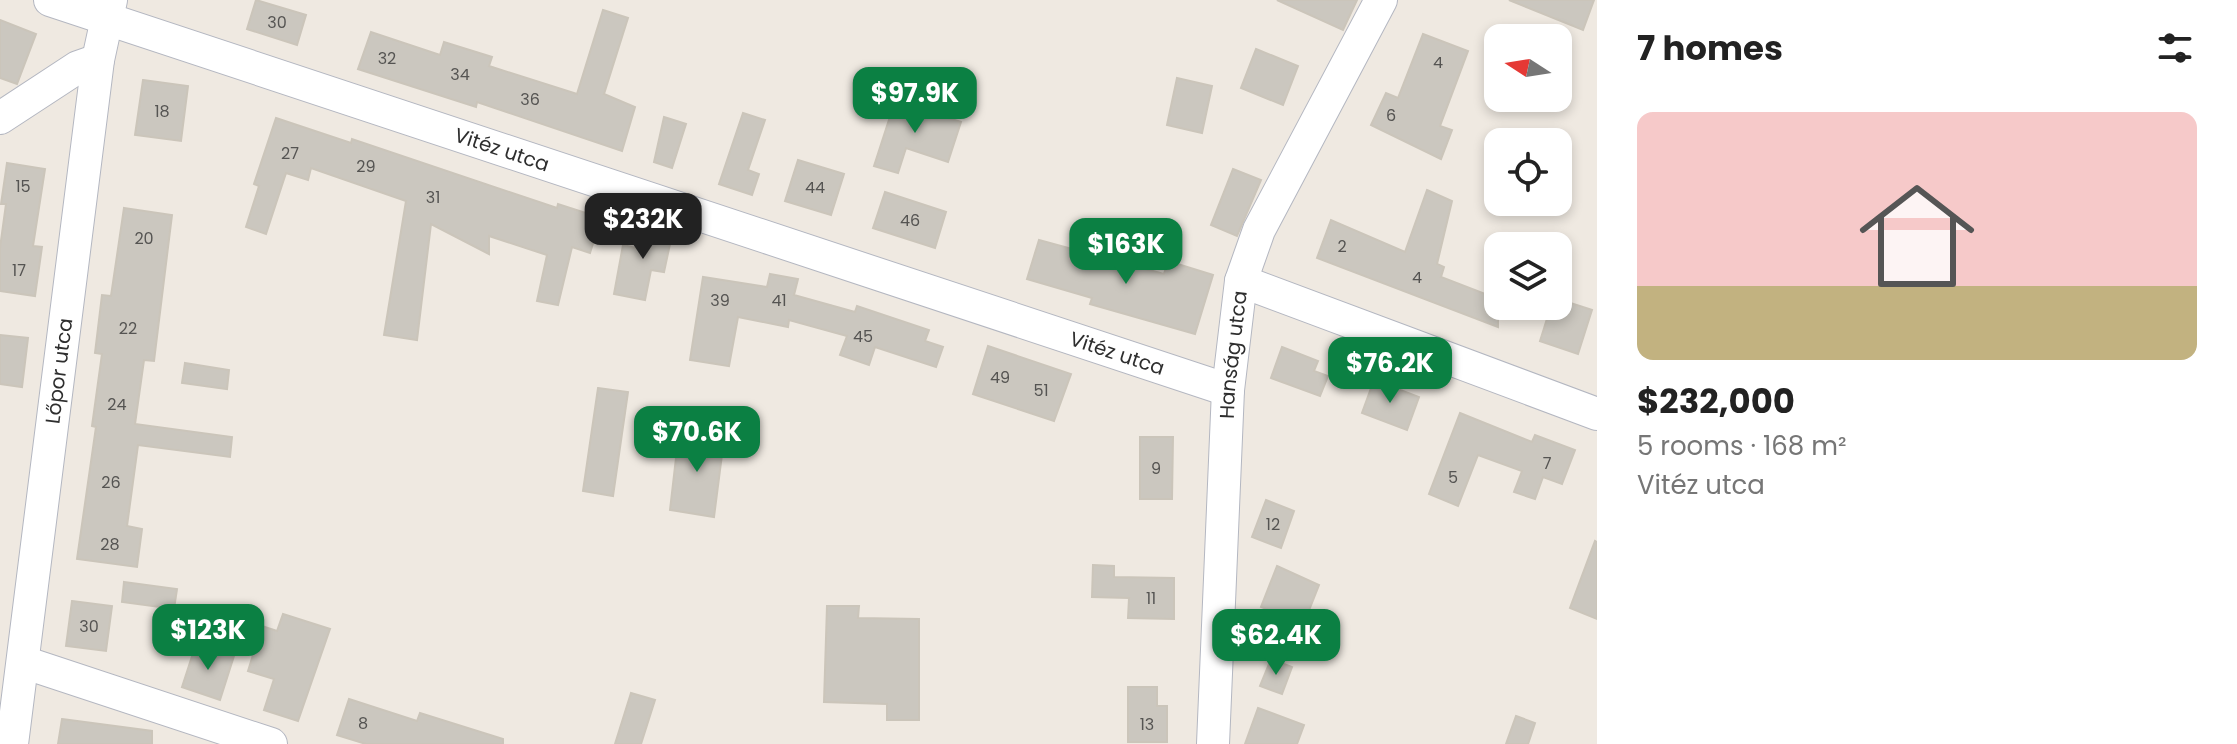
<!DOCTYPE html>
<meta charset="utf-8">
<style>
:root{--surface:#fff;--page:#f2f2f2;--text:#222;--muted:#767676;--line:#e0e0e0;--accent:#0b8043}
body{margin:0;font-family:Poppins,sans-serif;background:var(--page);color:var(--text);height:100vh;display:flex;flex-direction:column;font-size:30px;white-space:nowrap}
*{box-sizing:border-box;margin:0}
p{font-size:26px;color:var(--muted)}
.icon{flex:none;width:44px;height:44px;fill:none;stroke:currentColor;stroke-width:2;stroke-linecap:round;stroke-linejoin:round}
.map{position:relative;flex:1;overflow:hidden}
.panel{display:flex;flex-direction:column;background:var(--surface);width:640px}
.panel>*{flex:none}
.needle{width:52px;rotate:282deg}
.buttons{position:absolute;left:1484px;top:24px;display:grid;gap:16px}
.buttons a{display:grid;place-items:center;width:88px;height:88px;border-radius:16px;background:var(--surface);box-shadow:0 4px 12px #0003;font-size:40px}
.price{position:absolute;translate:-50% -68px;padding:0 18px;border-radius:16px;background:var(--accent);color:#fff;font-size:26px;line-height:52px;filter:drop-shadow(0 2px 4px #0008)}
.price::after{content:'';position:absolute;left:50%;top:48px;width:24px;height:18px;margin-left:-12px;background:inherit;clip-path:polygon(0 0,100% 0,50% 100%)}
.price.current{background:#222;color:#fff}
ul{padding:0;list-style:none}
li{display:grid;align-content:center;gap:16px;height:424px;padding:0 40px}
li+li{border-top:2px solid var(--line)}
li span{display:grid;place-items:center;height:248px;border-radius:16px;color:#555}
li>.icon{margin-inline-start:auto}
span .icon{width:144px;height:144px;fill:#fffc;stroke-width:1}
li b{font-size:34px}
h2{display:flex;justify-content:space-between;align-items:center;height:96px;padding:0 40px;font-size:34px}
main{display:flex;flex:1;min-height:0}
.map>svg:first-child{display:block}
.building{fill:#cbc7bf;stroke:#cbc5ba;stroke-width:2}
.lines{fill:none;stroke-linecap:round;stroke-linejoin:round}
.minor-casing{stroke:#b4b7c1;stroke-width:34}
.minor{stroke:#fff;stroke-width:32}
.labels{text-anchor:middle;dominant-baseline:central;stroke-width:8;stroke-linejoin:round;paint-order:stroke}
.number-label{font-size:16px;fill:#555452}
.street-label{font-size:20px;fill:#2e2e2e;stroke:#fff}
</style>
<main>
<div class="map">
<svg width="1597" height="744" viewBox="0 0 1597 744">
<rect width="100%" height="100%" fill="#efe9e1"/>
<g class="building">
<polygon points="256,0 306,15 297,45 247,29"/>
<polygon points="1277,0 1357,0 1343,30"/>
<polygon points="1509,0 1594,0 1583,30"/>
<polygon points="603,10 628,18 604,94 635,107 622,151 477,102 476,107 358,69 371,32 440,55 444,42 492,57 489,66 577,94"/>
<polygon points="0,20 36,34 17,84 0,78"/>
<polygon points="1423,34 1468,51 1440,126 1452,130 1441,159 1371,125 1386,93 1398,98"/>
<polygon points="1256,49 1298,66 1283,105 1241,88"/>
<polygon points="1177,78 1212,86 1202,133 1167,125"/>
<polygon points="143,80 188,86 181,141 135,135"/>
<polygon points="897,95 920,103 919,109 961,122 948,162 906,148 898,173 874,166"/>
<polygon points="743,113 765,120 748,170 759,174 752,195 719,184"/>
<polygon points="664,117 686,124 672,168 654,162"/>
<polygon points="276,118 351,143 352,139 557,208 558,204 601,218 590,253 572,247 558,305 537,301 547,255 489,236 489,254 431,224 417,340 384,335 406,201 311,168 308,180 286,173 266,234 246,227 259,186 254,184"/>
<polygon points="798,160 844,174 831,215 785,201"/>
<polygon points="7,163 45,169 33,246 42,247 35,296 0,291 0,248 6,204 1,204"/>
<polygon points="1233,169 1261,180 1237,236 1211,225"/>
<polygon points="1427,190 1452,201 1437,264 1444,267 1441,277 1498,299 1498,327 1317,258 1331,220 1405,252"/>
<polygon points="885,192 946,212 935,248 873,228"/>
<polygon points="124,208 172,215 154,361 144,360 135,424 232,437 230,457 138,445 127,526 142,529 137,567 77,559 96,427 92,426 102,354 95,353 102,295 111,296"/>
<polygon points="641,224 673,230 664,272 651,270 645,300 614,294 623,245 636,248"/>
<polygon points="1039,240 1164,274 1168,261 1213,275 1195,334 1090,304 1092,298 1027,279"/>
<polygon points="770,274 798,279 794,295 855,312 857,306 929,330 925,341 943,347 936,367 875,347 869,365 840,355 847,336 789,320 788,327 738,317 729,366 690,360 703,277 767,287"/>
<polygon points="1558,299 1592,310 1578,354 1540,341 1551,306 1558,306"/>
<polygon points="0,335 28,338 22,387 0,384"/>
<polygon points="988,346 1071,374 1054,421 973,394"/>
<polygon points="1282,347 1318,361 1314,371 1328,376 1320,396 1271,378"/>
<polygon points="185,363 229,370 227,389 182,383"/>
<polygon points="1374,380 1419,397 1407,430 1362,413"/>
<polygon points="598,388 628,392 613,496 583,491"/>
<polygon points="1460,413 1532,442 1535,435 1575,450 1562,484 1543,477 1535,499 1514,492 1522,471 1478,455 1458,506 1429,494"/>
<polygon points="679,432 724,439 714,517 670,510"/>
<polygon points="1140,437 1173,437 1172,499 1140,499"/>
<polygon points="1266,500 1294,511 1281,548 1252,537"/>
<polygon points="1595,541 1597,542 1597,619 1570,608"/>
<polygon points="1093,565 1114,566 1114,577 1174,578 1174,619 1128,618 1129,598 1092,597"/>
<polygon points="1277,566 1319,585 1304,623 1261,607"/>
<polygon points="124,582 177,589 174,609 122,602"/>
<polygon points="72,601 112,606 106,651 66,646"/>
<polygon points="827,606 859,606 858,618 919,619 919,720 887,720 887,704 824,702"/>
<polygon points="283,614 330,629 298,721 264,710 274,679 248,671 262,626 277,631"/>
<polygon points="196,644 234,656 220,700 182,687"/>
<polygon points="1271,659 1292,667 1282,694 1260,686"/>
<polygon points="1128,687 1157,687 1157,706 1167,706 1167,742 1128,742"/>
<polygon points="631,693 655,700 641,744 615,744"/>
<polygon points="349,699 417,721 420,713 503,739 503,744 366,744 337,735"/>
<polygon points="1258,708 1304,725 1297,744 1245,744"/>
<polygon points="1516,716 1535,723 1528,744 1506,744"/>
<polygon points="62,719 152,731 152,744 58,744"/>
</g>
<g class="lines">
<g class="minor-casing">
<g id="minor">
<path id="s1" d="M50 0 1228 390"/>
<polyline points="0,118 78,67 98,60"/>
<polyline points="1241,281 1597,414"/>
<polyline points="23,662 271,744"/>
<path id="s2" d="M12 744 98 60 111 0"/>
<path id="s3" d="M1213 744 1228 390 1241 281 1259 230 1381 0"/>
</g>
</g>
<use href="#minor" class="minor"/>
</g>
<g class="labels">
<g class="number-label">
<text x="277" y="22">30</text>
<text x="387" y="58">32</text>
<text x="1438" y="62">4</text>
<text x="460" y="74">34</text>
<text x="530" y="99">36</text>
<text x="162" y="111">18</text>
<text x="1391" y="115">6</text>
<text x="290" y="153">27</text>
<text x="366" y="166">29</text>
<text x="23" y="186">15</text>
<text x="815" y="187">44</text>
<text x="433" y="197">31</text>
<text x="910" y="220">46</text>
<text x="144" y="238">20</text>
<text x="1342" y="246">2</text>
<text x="19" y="270">17</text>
<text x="1417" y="277">4</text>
<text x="720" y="300">39</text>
<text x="779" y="300">41</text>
<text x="128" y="328">22</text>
<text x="863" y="336">45</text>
<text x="1000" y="377">49</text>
<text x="1041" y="390">51</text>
<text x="117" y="404">24</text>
<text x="1547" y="463">7</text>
<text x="1156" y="468">9</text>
<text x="1453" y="477">5</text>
<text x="111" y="482">26</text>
<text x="1273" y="524">12</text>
<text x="110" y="544">28</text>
<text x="1151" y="598">11</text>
<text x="89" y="626">30</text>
<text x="363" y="723">8</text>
<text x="1147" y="724">13</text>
</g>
<g class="street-label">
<text stroke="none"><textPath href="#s1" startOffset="476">Vitéz utca</textPath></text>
<text stroke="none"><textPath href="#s1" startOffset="1124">Vitéz utca</textPath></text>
<text stroke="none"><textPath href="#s3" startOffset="390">Hanság utca</textPath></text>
<text stroke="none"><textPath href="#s2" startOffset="376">Lőpor utca</textPath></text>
</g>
</g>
</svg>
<div class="buttons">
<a><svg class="needle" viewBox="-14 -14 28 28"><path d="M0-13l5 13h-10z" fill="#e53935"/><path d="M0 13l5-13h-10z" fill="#767676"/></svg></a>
<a><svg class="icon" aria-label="locate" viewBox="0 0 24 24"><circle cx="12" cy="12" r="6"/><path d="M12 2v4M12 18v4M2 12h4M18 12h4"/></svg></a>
<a><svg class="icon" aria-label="layers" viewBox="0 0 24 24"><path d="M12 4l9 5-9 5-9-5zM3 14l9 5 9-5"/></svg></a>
</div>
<b class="price" style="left:915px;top:135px">$97.9K</b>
<b class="price current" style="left:643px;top:261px">$232K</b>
<b class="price" style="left:1126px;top:286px">$163K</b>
<b class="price" style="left:1390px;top:405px">$76.2K</b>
<b class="price" style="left:697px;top:474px">$70.6K</b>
<b class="price" style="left:208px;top:672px">$123K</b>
<b class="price" style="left:1276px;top:677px">$62.4K</b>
</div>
<section class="panel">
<h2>7 homes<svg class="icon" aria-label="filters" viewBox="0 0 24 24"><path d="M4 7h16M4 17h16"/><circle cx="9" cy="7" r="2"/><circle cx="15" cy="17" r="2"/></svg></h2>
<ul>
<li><span style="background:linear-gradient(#f6c9c9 70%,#c2b280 0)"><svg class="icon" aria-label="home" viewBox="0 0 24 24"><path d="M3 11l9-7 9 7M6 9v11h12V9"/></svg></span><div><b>$232,000</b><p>5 rooms · 168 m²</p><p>Vitéz utca</p></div></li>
</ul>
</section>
</main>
